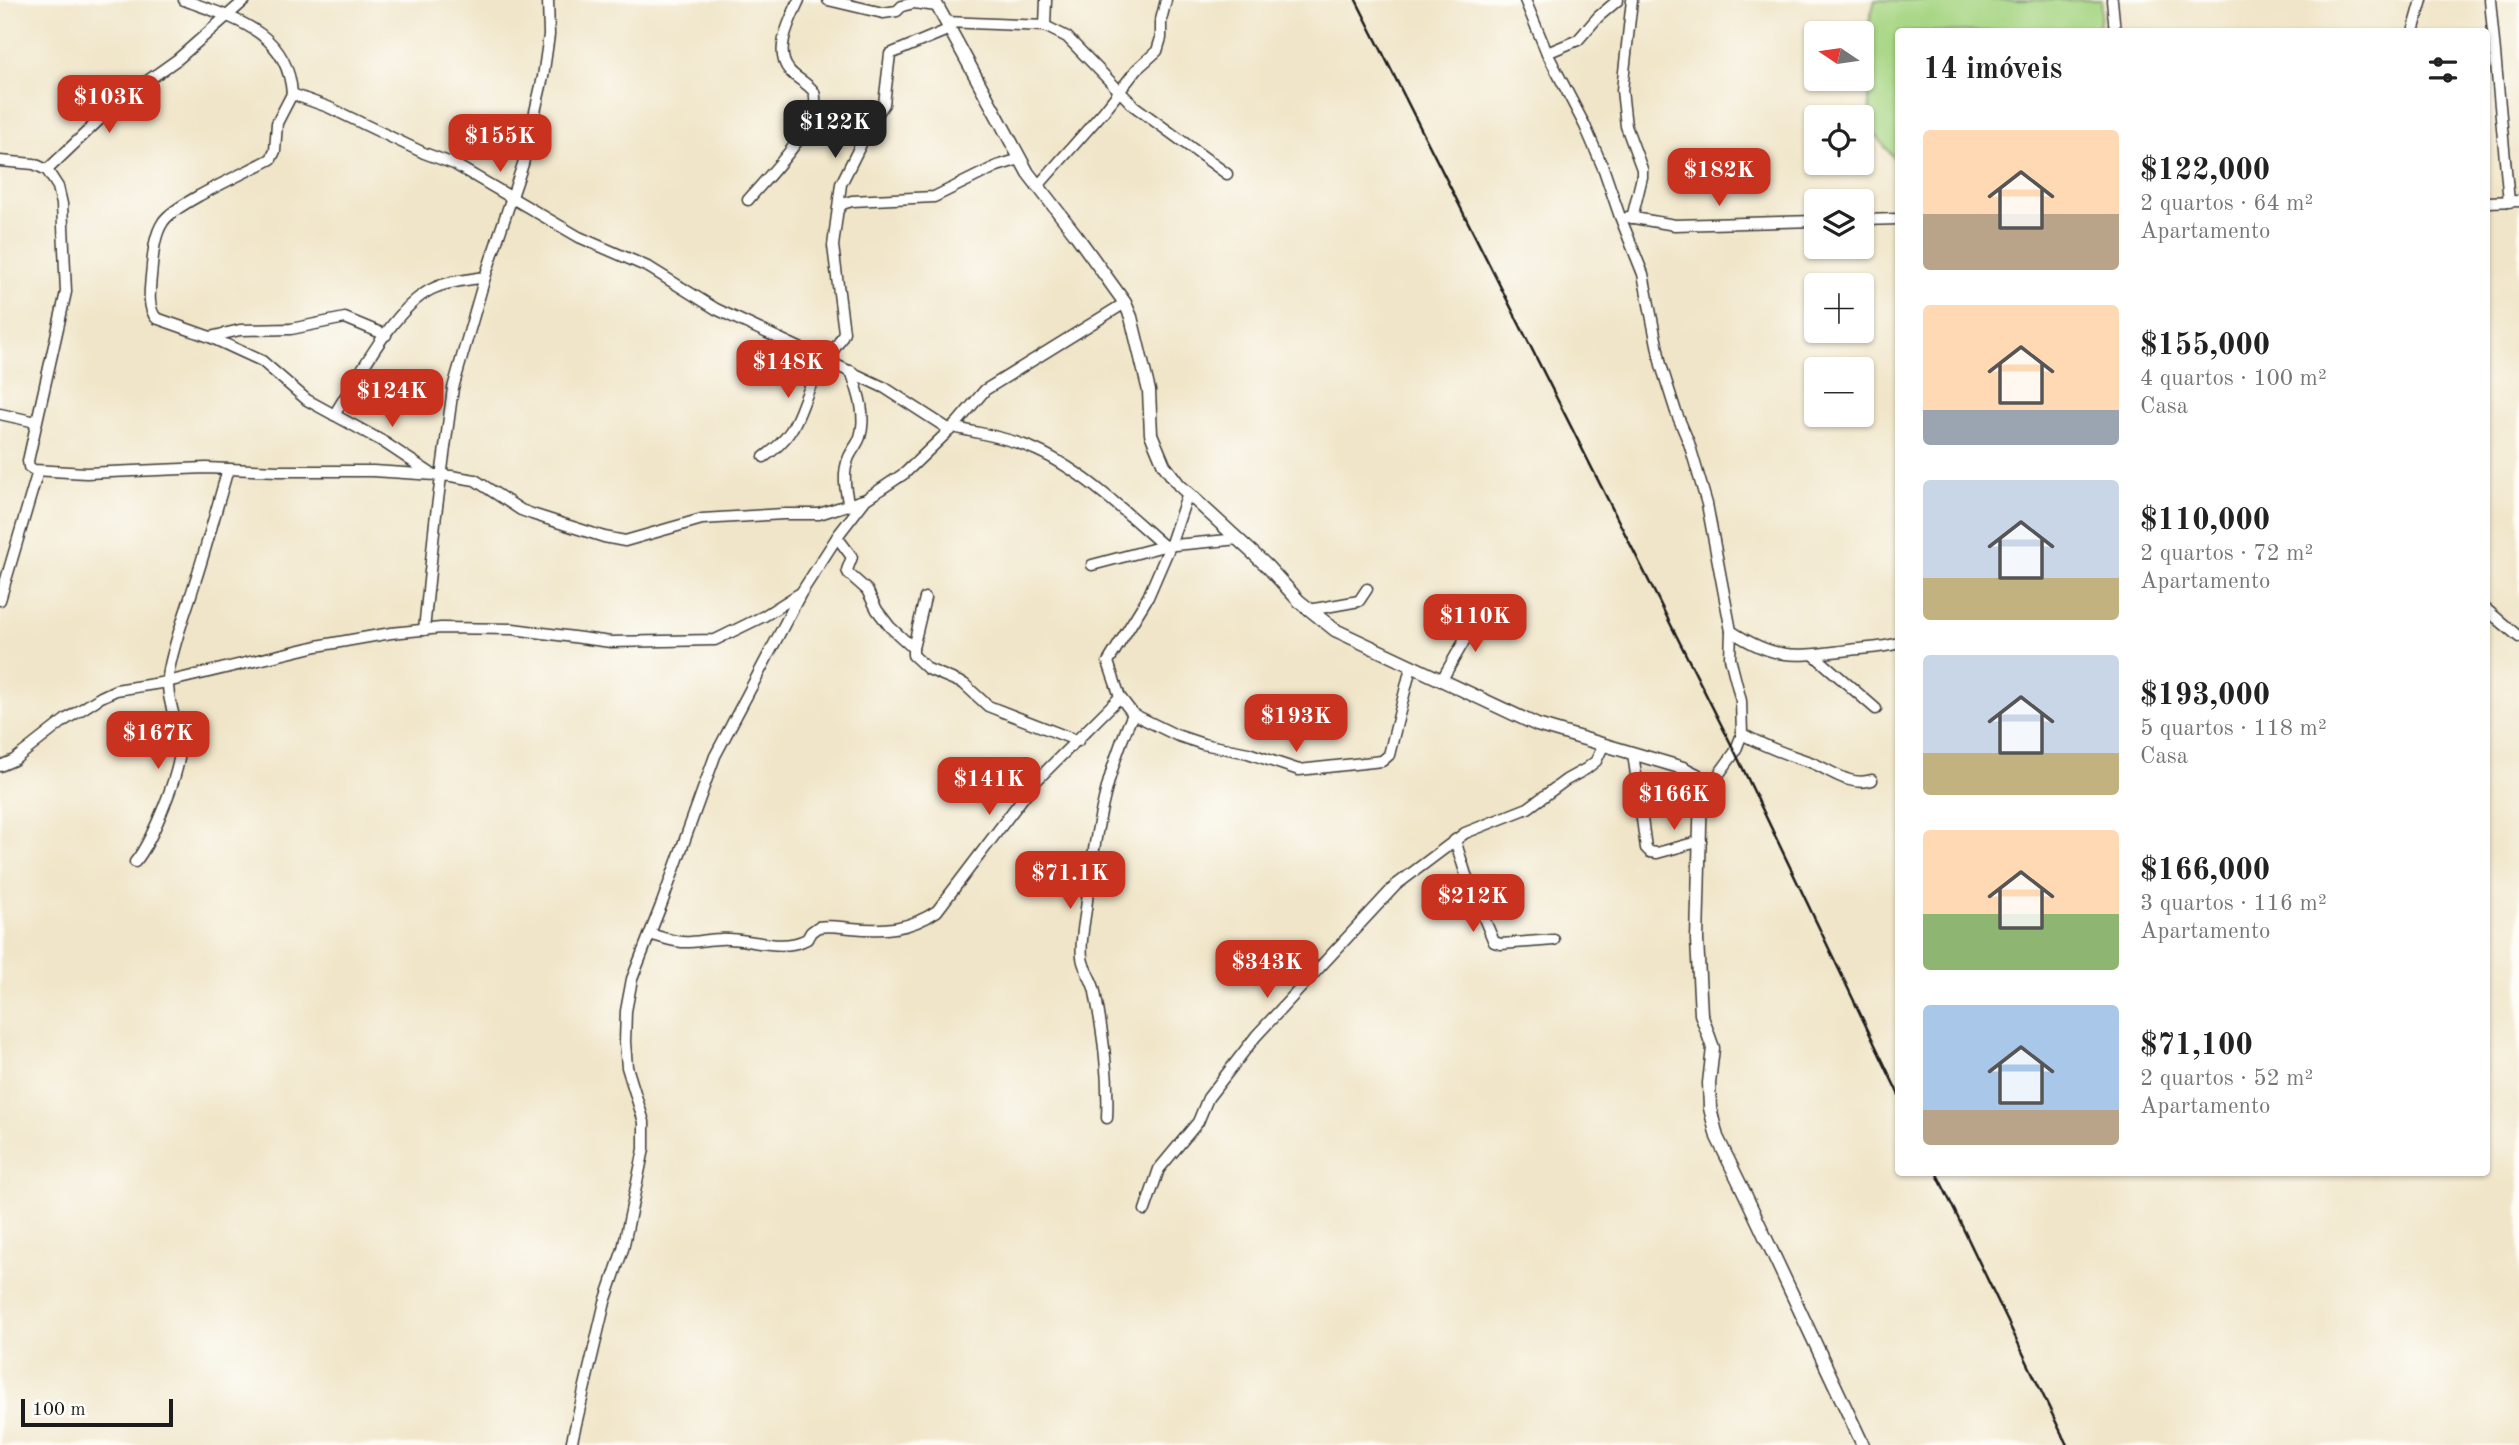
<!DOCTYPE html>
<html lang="pt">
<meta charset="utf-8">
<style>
:root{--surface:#fff;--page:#f6f6f6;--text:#222;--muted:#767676;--accent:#c8321e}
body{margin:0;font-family:"Old Standard TT",serif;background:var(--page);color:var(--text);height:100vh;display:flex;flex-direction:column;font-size:26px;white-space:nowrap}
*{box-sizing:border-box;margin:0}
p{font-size:23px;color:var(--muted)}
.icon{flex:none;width:38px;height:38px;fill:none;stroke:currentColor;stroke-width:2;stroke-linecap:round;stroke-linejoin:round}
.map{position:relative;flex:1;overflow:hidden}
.details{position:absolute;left:1895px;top:28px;width:595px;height:1148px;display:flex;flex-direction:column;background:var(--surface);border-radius:7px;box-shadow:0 2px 5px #0004}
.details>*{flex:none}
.needle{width:46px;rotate:283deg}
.controls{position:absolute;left:1804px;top:21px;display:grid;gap:14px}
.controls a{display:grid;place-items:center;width:70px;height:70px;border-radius:7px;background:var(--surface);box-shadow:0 2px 5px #0004;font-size:35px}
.scale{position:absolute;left:21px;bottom:18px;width:152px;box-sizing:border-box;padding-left:7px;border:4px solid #1c1c1c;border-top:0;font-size:19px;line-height:24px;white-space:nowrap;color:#1c1c1c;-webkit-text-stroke:5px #fdfcf7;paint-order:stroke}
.price{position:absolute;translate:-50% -60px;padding:0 16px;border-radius:14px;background:var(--accent);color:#fff;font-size:23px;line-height:46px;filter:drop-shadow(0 2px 4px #0008)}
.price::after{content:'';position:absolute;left:50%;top:42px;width:21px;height:16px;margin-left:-10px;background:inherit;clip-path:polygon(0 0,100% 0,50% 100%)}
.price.selected{background:#222;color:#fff}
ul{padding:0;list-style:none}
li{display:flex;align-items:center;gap:21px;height:175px;padding:0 28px}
li span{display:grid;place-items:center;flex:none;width:196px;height:140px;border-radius:7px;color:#555}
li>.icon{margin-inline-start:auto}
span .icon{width:84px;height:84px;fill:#fffc;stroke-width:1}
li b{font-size:30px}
h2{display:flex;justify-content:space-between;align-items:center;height:84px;padding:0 28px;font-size:30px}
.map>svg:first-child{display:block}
.green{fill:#a7d684;stroke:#627950;stroke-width:2}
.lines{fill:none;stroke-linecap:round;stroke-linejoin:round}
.minor-casing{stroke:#3c3a36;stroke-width:13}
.tertiary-casing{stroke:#3c3a36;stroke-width:15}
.minor{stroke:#fff;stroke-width:10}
.tertiary{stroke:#fff;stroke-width:12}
.rail{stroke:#1c1c1c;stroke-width:2.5}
</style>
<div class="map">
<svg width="2519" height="1445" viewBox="0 0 2519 1445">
<rect width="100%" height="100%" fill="#fdfcf7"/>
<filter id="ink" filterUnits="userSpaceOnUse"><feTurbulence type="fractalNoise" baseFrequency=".0143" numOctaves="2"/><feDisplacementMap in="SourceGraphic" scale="14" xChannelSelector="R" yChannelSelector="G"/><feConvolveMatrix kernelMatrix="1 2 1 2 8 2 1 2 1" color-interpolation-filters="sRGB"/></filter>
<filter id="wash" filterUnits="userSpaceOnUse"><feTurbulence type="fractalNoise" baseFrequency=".00686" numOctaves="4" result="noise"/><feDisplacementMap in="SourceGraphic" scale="28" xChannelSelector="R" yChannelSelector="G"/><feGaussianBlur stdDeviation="1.57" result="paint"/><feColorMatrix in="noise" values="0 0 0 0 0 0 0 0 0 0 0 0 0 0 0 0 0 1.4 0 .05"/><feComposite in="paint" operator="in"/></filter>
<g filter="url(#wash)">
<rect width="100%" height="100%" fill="#f0e5c8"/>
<polygon class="green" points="1875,0 2102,0 2099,31 1899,32 1899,164 1873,132 1862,48"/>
</g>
<g filter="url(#ink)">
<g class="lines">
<g class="minor-casing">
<g id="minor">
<path d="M184 0C233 18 288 31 292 94L328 107 424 153 454 164 579 237 650 268 716 309 885 388 950 430"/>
<polyline points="828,0 883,13 897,11 902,6 914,3 937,6"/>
<path d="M1525 0 1547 53 1585 126 1604 170 1619 214 1643 274 1661 365 1676 412 1689 443 1707 504 1731 631C1778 662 1797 656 1850 650 1866 648 1883 648 1899 643"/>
<polyline points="1632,0 1622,90 1626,126 1642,169 1642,177 1632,218"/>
<polyline points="2112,0 2115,32"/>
<polyline points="2490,0 2509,202"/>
<polyline points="946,22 1045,26 1067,37 1134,106 1227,174"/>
<polyline points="1045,26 1046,0"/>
<polyline points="2413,32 2422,0"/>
<polyline points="1547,53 1578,40 1598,17 1618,0"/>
<path d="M292 94 277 123 275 151 271 159C249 171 174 204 163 222 153 237 153 259 151 276 150 289 147 307 156 318L210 337 262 361 307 400 382 441 430 473"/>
<polyline points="0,161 34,164 47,170 58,187 62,204 66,292 28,461 29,467 34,470 86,473 206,468 279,471 373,471 451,476 475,480 521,510 532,514 604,537 625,541 702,519 784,514 819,514 863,500"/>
<polyline points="47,170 119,101 178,59 245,0"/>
<polyline points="1037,187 1104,111 1137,69 1157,51 1161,38 1161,20 1166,0"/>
<path d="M748 200C767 177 824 122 814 92 807 82 796 79 789 70 773 51 791 18 799 0"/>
<polyline points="2487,202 2519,201"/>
<polyline points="839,209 842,204 852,201 934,197 997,166 1020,159"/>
<polyline points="1628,217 1675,225 1816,221"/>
<polyline points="1862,220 1899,219"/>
<polyline points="210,337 240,330 291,329 345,318 386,335"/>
<polyline points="0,414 36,422"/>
<path d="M334 415C357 379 394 307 432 289 448 281 468 280 485 277"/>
<path d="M953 427C976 433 999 436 1021 444 1073 461 1124 511 1164 546L1239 539"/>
<path d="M764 457C804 429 797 406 819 369 827 356 839 347 844 332L833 246 841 184 871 124 884 104 890 54 950 29"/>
<polyline points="1188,493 1170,546 1148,597 1108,662 1120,697 1133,714 1176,735 1203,744 1248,753 1299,770 1382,761 1389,755 1411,667"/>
<path d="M849 506C845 489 842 473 849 457 852 450 858 444 860 437 867 415 858 391 851 371"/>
<polyline points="837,537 852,557 847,570 849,574 867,590 877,610 890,627 913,648"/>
<polyline points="1092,565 1164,546"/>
<polyline points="925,598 913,648 913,655 928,669 964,684 988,706 1078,741"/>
<polyline points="0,600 38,471"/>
<polyline points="1309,610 1359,601 1367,589"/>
<polyline points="2487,610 2519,637"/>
<polyline points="424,630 435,522 453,388 485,277 523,164 543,77 549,35 548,0"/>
<polyline points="1814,655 1876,709"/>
<polyline points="1441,681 1481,612"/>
<path d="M1742 734C1762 745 1782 753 1804 760 1827 766 1847 788 1872 780"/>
<polyline points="1633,753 1646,848 1650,852 1657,853 1701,841"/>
<polyline points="0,766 14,760 65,720 101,697 116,690 167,682 317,646 391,633 441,628 513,629 611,642 715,640 764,616 799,594"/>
<polyline points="1702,797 1735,752 1742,734 1741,701 1730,658 1731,631"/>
<polyline points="1455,840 1466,875 1494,942 1501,944 1554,940"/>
<path d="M135 862C151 844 183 767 180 743 177 719 164 695 169 670 175 639 186 612 195 582 207 545 217 507 228 469"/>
<path d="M650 934C660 937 671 941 682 942 695 943 707 939 720 939 747 937 781 953 807 939L811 932 818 927C830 925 840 927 851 928 884 931 909 930 937 911L1035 782 1120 697"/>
<path d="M1107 1118C1109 1075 1103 1034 1095 992 1093 980 1083 969 1082 957 1080 942 1084 924 1086 909 1093 843 1105 775 1133 714"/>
<polyline points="1145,1210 1159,1169 1198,1122 1208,1098 1256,1036 1396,885 1465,833 1528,808 1566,780 1586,769 1596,761 1604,744"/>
<polyline points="571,1445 605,1302 623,1249 644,1149 644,1122 627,1067 625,1042 626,1011 632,979 662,903 715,756 801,593 839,534 866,499 905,473 957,423 985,390 1125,303"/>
</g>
</g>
<g class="tertiary-casing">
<polyline id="tertiary" points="934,0 1028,173 1076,235 1125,303 1131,317 1149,391 1151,434 1164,465 1179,485 1267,566 1299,601 1335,630 1537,725 1683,768 1697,775 1701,788 1697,940 1701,1014 1713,1048 1709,1083 1710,1108 1717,1137 1744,1192 1863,1445"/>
</g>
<use href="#minor" class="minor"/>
<use href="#tertiary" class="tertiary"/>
<g class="rail">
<polyline points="1356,0 1735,752 1899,1095"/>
<polyline points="1936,1172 2067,1445"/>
</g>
</g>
</g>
</svg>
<div class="controls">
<a><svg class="needle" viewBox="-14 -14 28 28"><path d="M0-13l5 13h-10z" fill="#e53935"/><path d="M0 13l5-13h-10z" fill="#767676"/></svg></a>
<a><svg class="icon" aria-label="locate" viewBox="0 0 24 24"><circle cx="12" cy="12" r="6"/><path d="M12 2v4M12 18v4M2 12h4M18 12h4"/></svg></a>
<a><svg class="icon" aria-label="layers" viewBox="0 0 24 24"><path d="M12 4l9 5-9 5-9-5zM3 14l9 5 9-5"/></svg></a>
<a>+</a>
<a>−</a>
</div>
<div class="scale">100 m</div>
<b class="price" style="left:109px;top:135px">$103K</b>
<b class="price selected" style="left:835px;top:160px">$122K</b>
<b class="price" style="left:500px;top:174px">$155K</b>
<b class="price" style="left:1719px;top:208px">$182K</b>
<b class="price" style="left:788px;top:400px">$148K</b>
<b class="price" style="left:392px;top:429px">$124K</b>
<b class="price" style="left:1475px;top:654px">$110K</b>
<b class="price" style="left:1296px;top:754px">$193K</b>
<b class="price" style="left:158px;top:771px">$167K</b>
<b class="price" style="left:989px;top:817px">$141K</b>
<b class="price" style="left:1674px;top:832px">$166K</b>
<b class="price" style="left:1070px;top:911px">$71.1K</b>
<b class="price" style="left:1473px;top:934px">$212K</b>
<b class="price" style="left:1267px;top:1000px">$343K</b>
<section class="details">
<h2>14 imóveis<svg class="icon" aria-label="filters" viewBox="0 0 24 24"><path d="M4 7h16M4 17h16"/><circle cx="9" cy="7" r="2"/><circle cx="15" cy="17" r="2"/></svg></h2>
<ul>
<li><span style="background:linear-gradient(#ffd9b3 60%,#b9a48a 0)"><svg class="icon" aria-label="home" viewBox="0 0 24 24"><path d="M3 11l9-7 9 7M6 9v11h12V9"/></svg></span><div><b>$122,000</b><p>2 quartos · 64 m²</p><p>Apartamento</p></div></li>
<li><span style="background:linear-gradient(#ffd9b3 75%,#9aa5b1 0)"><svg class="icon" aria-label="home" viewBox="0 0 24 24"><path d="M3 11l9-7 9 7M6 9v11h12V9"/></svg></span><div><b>$155,000</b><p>4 quartos · 100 m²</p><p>Casa</p></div></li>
<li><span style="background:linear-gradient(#c9d6e8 70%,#c2b280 0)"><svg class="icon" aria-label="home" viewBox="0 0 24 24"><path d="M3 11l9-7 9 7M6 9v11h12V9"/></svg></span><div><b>$110,000</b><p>2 quartos · 72 m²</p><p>Apartamento</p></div></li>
<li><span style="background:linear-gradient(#c9d6e8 70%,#c2b280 0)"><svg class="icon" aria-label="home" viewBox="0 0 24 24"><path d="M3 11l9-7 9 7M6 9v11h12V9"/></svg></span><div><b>$193,000</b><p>5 quartos · 118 m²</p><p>Casa</p></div></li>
<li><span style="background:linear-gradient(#ffd9b3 60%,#8fb573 0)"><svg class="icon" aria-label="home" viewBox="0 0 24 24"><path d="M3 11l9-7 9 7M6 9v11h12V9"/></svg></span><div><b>$166,000</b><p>3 quartos · 116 m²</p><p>Apartamento</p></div></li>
<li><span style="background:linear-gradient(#a9c7e8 75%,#b9a48a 0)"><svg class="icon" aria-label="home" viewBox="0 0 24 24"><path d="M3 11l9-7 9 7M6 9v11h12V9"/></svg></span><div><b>$71,100</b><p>2 quartos · 52 m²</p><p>Apartamento</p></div></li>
</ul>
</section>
</div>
